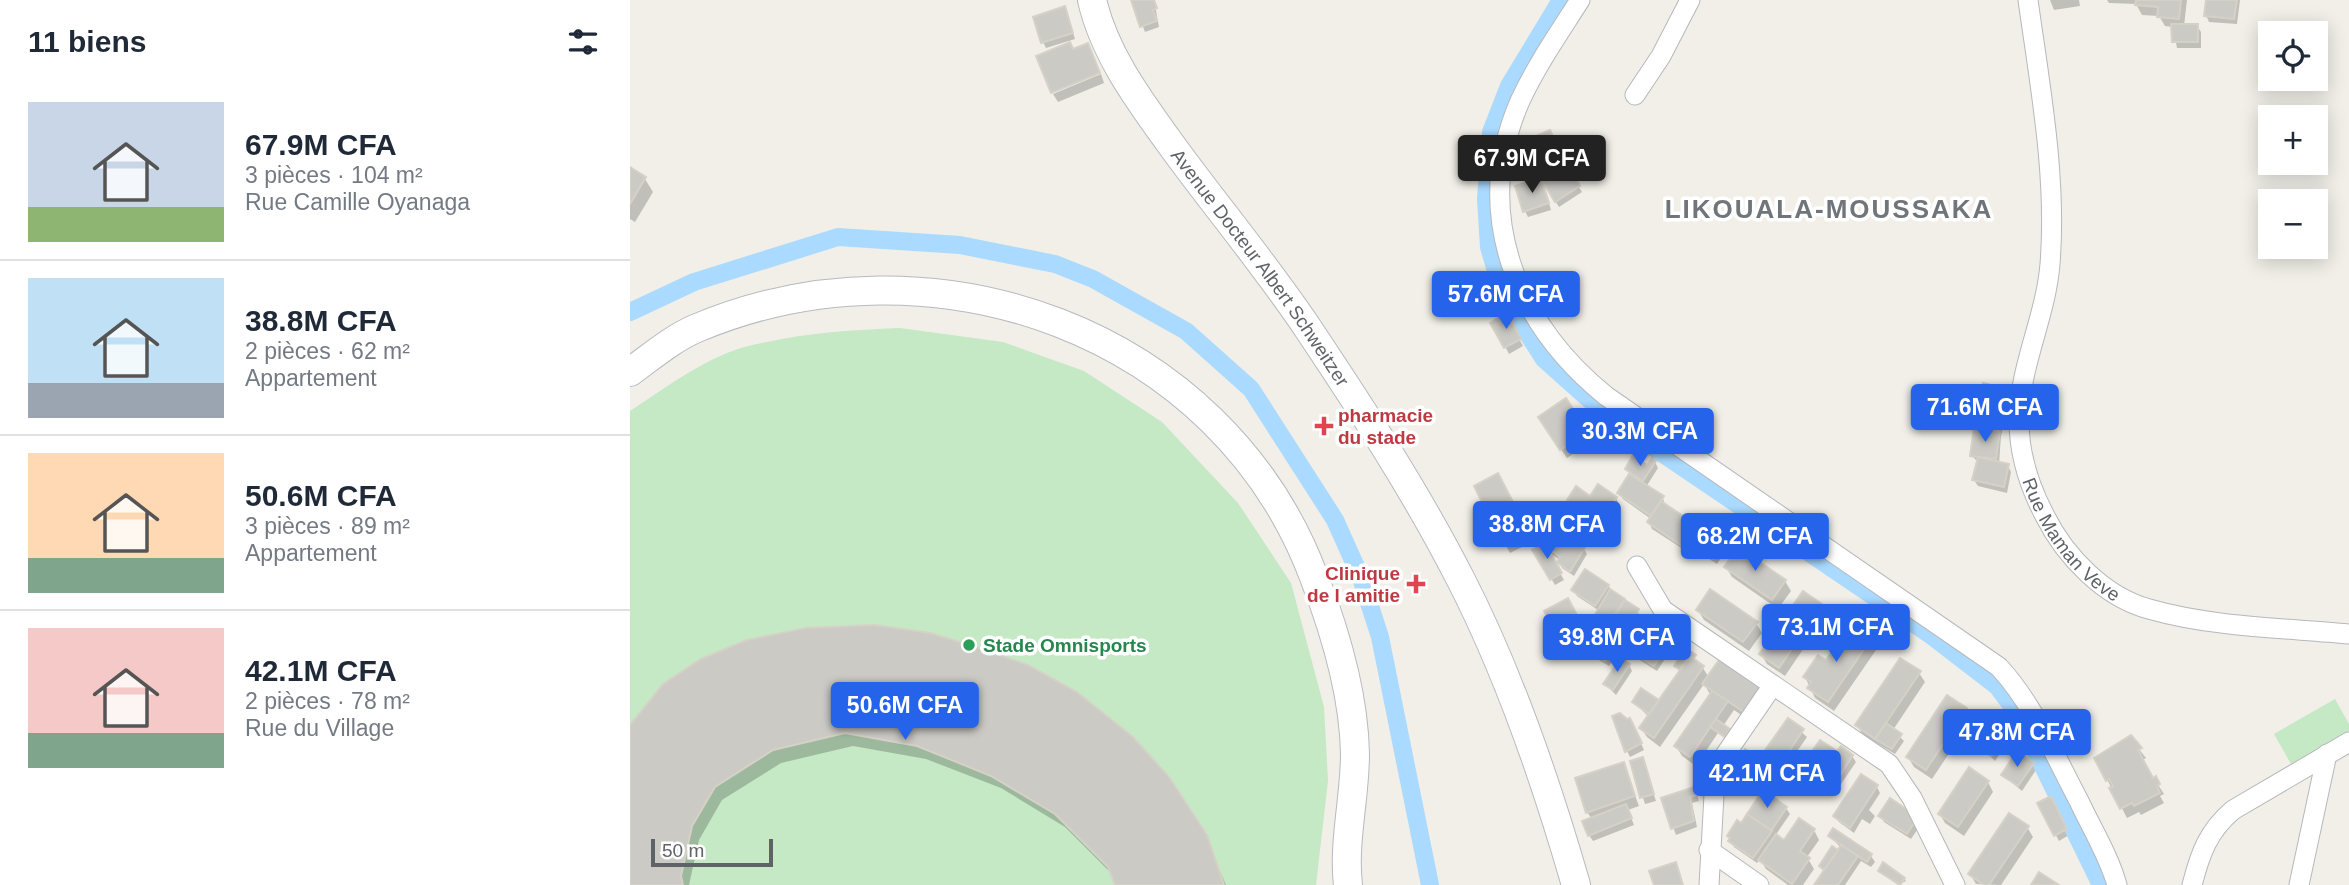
<!DOCTYPE html>
<html lang="fr">
<meta charset="utf-8">
<style>
:root{--surface:#fff;--page:#f6f6f7;--text:#1f2937;--muted:#747a83;--line:#e0e1e3;--accent:#2563eb}
body{margin:0;font-family:Arial,sans-serif;background:var(--page);color:var(--text);height:100vh;display:flex;flex-direction:column;font-size:26px;white-space:nowrap}
*{box-sizing:border-box;margin:0}
p{font-size:23px;color:var(--muted)}
.icon{flex:none;width:38px;height:38px;fill:none;stroke:currentColor;stroke-width:2;stroke-linecap:round;stroke-linejoin:round}
.map{position:relative;flex:1;overflow:hidden}
.details{display:flex;flex-direction:column;background:var(--surface);width:630px}
.details>*{flex:none}
.tools{position:absolute;left:1628px;top:21px;display:grid;gap:14px}
.tools a{display:grid;place-items:center;width:70px;height:70px;border-radius:0px;background:var(--surface);box-shadow:0 4px 18px #0003;font-size:35px}
.scale{position:absolute;left:21px;bottom:18px;width:122px;box-sizing:border-box;padding-left:7px;border:4px solid #5f6368;border-top:0;font-size:19px;line-height:24px;white-space:nowrap;color:#5f6368;-webkit-text-stroke:5px #fff;paint-order:stroke}
.price{position:absolute;translate:-50% -60px;padding:0 16px;border-radius:7px;background:var(--accent);color:#fff;font-size:23px;line-height:46px;filter:drop-shadow(0 2px 4px #0008)}
.price::after{content:'';position:absolute;left:50%;top:42px;width:21px;height:16px;margin-left:-10px;background:inherit;clip-path:polygon(0 0,100% 0,50% 100%)}
.price.active{background:#222;color:#fff}
ul{padding:0;list-style:none}
li{display:flex;align-items:center;gap:21px;height:175px;padding:0 28px}
li+li{border-top:2px solid var(--line)}
li span{display:grid;place-items:center;flex:none;width:196px;height:140px;border-radius:0px;color:#555}
li>.icon{margin-inline-start:auto}
span .icon{width:84px;height:84px;fill:#fffc;stroke-width:1}
li b{font-size:30px}
h2{display:flex;justify-content:space-between;align-items:center;height:84px;padding:0 28px;font-size:30px}
main{display:flex;flex:1;min-height:0}
.map>svg:first-child{display:block}
.pitch{fill:#c5e8c5}
.shadow{fill:#0003}
.lines{fill:none;stroke-linecap:round;stroke-linejoin:round}
.canal{stroke:#aadaff;stroke-width:18}
.building{fill:#cccac5;stroke:#d6d1c6;stroke-width:2}
.street-casing{stroke:#b5b8bc;stroke-width:21}
.secondary-casing{stroke:#b6babf;stroke-width:30}
.street{stroke:#fff;stroke-width:19}
.secondary{stroke:#fff;stroke-width:28}
.health-dot{fill:#e0444e;stroke:#fff;stroke-width:2.5}
.leisure-dot{fill:#2e9e5b;stroke:#fff;stroke-width:2.5}
.labels{text-anchor:middle;dominant-baseline:central;stroke-width:7;stroke-linejoin:round;paint-order:stroke}
.street-label{font-size:19px;fill:#5f6368;stroke:#fff}
.health-label{font-size:19px;font-weight:bold;fill:#be3a42;stroke:#fff;text-anchor:start}
.leisure-label{font-size:19px;font-weight:bold;fill:#27864d;stroke:#fff;text-anchor:start}
.district-label{font-size:26px;font-weight:bold;letter-spacing:2px;fill:#70757a;stroke:#fff}
</style>
<main>
<section class="details">
<h2>11 biens<svg class="icon" aria-label="filters" viewBox="0 0 24 24"><path d="M4 7h16M4 17h16"/><circle cx="9" cy="7" r="2"/><circle cx="15" cy="17" r="2"/></svg></h2>
<ul>
<li><span style="background:linear-gradient(#c9d6e8 75%,#8fb573 0)"><svg class="icon" aria-label="home" viewBox="0 0 24 24"><path d="M3 11l9-7 9 7M6 9v11h12V9"/></svg></span><div><b>67.9M CFA</b><p>3 pièces · 104 m²</p><p>Rue Camille Oyanaga</p></div></li>
<li><span style="background:linear-gradient(#bfe0f5 75%,#9aa5b1 0)"><svg class="icon" aria-label="home" viewBox="0 0 24 24"><path d="M3 11l9-7 9 7M6 9v11h12V9"/></svg></span><div><b>38.8M CFA</b><p>2 pièces · 62 m²</p><p>Appartement</p></div></li>
<li><span style="background:linear-gradient(#ffd9b3 75%,#7fa58c 0)"><svg class="icon" aria-label="home" viewBox="0 0 24 24"><path d="M3 11l9-7 9 7M6 9v11h12V9"/></svg></span><div><b>50.6M CFA</b><p>3 pièces · 89 m²</p><p>Appartement</p></div></li>
<li><span style="background:linear-gradient(#f6c9c9 75%,#7fa58c 0)"><svg class="icon" aria-label="home" viewBox="0 0 24 24"><path d="M3 11l9-7 9 7M6 9v11h12V9"/></svg></span><div><b>42.1M CFA</b><p>2 pièces · 78 m²</p><p>Rue du Village</p></div></li>
</ul>
</section>
<div class="map">
<svg width="1719" height="885" viewBox="0 0 1719 885">
<rect width="100%" height="100%" fill="#f1efe8"/>
<g class="pitch">
<path d="M270 328 373 342 454 371 532 422 608 503 661 583 694 707 698 781 686 885H0V411C34 389 72 360 111 348 163 334 217 330 270 328Z"/>
<polygon points="1705,699 1719,724 1719,731 1661,764 1644,734"/>
</g>
<g class="shadow">
<polygon points="503,0 524,0 529,27 515,32"/>
<polygon points="1420,0 1449,0 1450,6 1424,10"/>
<polygon points="1477,0 1557,0 1554,26 1567,26 1571,32 1571,48 1547,48 1543,27 1535,26 1529,16 1512,15 1506,4 1479,3"/>
<polygon points="1577,0 1610,0 1607,24 1579,22 1576,15"/>
<polygon points="435,8 445,39 416,48 413,42"/>
<polygon points="471,74 474,83 428,102 423,94"/>
<polygon points="923,138 934,164 952,192 929,207 913,182 921,210 898,217 895,211 911,179 924,171 904,177 901,171"/>
<polygon points="0,170 15,179 23,192 5,222 0,219"/>
<polygon points="877,316 893,346 879,354 863,323"/>
<polygon points="1377,391 1380,397 1371,436 1369,464 1378,466 1381,472 1377,493 1348,486 1344,480 1348,462 1342,456 1348,430 1345,425"/>
<polygon points="916,427 957,432 962,441 937,458"/>
<polygon points="1025,462 1028,468 1016,487 1033,498 1035,506 1070,530 1096,540 1099,546 1087,564 1062,548 1059,553 1022,529 1019,522 1021,519 993,499 989,493 1001,476 997,469 1018,467"/>
<polygon points="873,485 902,542 880,553 875,544"/>
<polygon points="986,498 991,508 966,544 949,532 943,522 950,514 939,500"/>
<polygon points="931,533 953,548 957,554 944,576 932,568 930,560 918,552 934,580 925,585 905,551 918,551"/>
<polygon points="1096,567 1155,581 1161,591 1148,609 1102,577"/>
<polygon points="978,586 1011,616 979,666 969,660 967,652 953,639 968,610 947,596 944,590"/>
<polygon points="938,601 948,620 926,631 916,612"/>
<polygon points="1191,606 1196,615 1155,676 1137,664 1131,654"/>
<polygon points="1068,610 1126,623 1132,633 1119,651 1074,620"/>
<polygon points="1221,628 1240,641 1246,650 1204,711 1185,698 1175,677 1197,663"/>
<polygon points="1036,647 1039,653 1027,671 1005,657 1001,650"/>
<polygon points="1057,650 1065,656 1064,662 1073,668 1079,678 1089,663 1120,721 1104,710 1093,726 1100,733 1096,739 1088,733 1066,766 1052,756 1046,746 1080,694 1074,684 1030,747 1017,737 1011,728 1019,717 1004,702 1029,703 1058,674 1046,665"/>
<polygon points="71,661 575,836 596,885 487,885 484,876 435,827 371,788 296,759 223,746 151,763 92,800 69,840 59,885 0,885 0,728"/>
<polygon points="999,665 1002,671 986,695 975,684"/>
<polygon points="1289,673 1295,682 1263,730 1274,741 1265,754 1233,735 1227,725"/>
<polygon points="1336,709 1342,719 1302,779 1284,767 1278,757"/>
<polygon points="1158,720 1177,737 1147,780 1134,771 1129,779 1112,768 1109,761 1130,761"/>
<polygon points="1003,726 1014,750 1000,757 997,751"/>
<polygon points="1375,735 1379,741 1365,761 1349,745"/>
<polygon points="1500,738 1516,758 1512,760 1534,794 1530,796 1534,803 1511,815 1509,812 1497,818 1466,758"/>
<polygon points="1207,754 1222,756 1226,762 1209,787 1181,767 1177,761"/>
<polygon points="1012,760 1026,801 1015,804 1002,763"/>
<polygon points="993,764 1009,806 998,810 1004,825 963,841 959,835 962,819 957,812"/>
<polygon points="1403,764 1406,770 1392,791 1373,775"/>
<polygon points="1358,782 1363,792 1334,836 1315,823 1310,814"/>
<polygon points="1247,787 1250,793 1239,810 1245,816 1240,824 1232,819 1224,833 1209,822 1205,816"/>
<polygon points="1067,795 1069,801 1062,803 1067,827 1046,835 1033,799"/>
<polygon points="1420,798 1439,835 1429,841 1409,804"/>
<polygon points="1156,808 1160,814 1145,836 1155,842 1184,830 1189,840 1177,857 1184,869 1173,885 1158,885 1136,869 1130,859 1127,863 1104,847 1099,836 1111,825"/>
<polygon points="1251,816 1282,819 1287,830 1281,839 1254,822"/>
<polygon points="1397,827 1403,837 1371,885 1346,884 1340,874"/>
<polygon points="1204,831 1241,856 1245,862 1241,867 1231,861 1215,885 1186,885 1196,871 1192,868 1211,848 1200,836"/>
<polygon points="1250,871 1274,879 1276,881 1268,885"/>
</g>
<g class="lines">
<g class="canal">
<polyline points="931,0 879,86 861,132 856,199 859,247 870,285 883,311 914,359 980,418 1302,636 1367,686 1382,706 1407,754 1471,885"/>
<polyline points="0,312 64,282 208,237 330,245 425,264 463,279 556,331 621,389 705,520 731,578 750,637 800,885"/>
</g>
</g>
<g class="building">
<polygon points="501,0 524,0 527,8 523,10 527,21 510,27"/>
<polygon points="1506,0 1551,0 1549,19 1527,17 1528,7 1505,5"/>
<polygon points="1576,0 1607,0 1604,19 1574,16"/>
<polygon points="435,6 443,33 411,43 403,17"/>
<polygon points="1541,24 1568,24 1568,42 1542,42"/>
<polygon points="440,42 443,49 458,43 470,73 421,93 406,56"/>
<polygon points="920,130 932,157 899,172 887,144"/>
<polygon points="936,161 950,186 925,202 910,177"/>
<polygon points="0,167 16,177 0,204"/>
<polygon points="911,178 919,203 893,212 885,186"/>
<polygon points="878,313 891,339 874,348 860,323"/>
<polygon points="1353,383 1378,389 1368,429 1343,425"/>
<polygon points="936,398 958,431 930,450 908,417"/>
<polygon points="1344,428 1370,431 1366,459 1340,456"/>
<polygon points="1003,455 1017,465 1022,458 1026,461 1013,481 995,469"/>
<polygon points="1348,457 1379,464 1374,487 1342,480"/>
<polygon points="868,473 898,531 873,545 844,486"/>
<polygon points="999,474 1034,496 1021,516 987,493"/>
<polygon points="968,484 987,497 960,536 941,522 950,510 937,500 946,486 960,496"/>
<polygon points="1031,501 1069,527 1055,548 1017,522"/>
<polygon points="1073,522 1097,539 1083,559 1059,543"/>
<polygon points="930,530 955,547 940,572 927,562 930,557 918,548"/>
<polygon points="915,543 932,573 920,580 902,550"/>
<polygon points="1108,547 1156,580 1142,600 1094,567"/>
<polygon points="955,569 979,585 965,606 941,590"/>
<polygon points="980,589 995,599 963,647 951,639"/>
<polygon points="1080,589 1128,622 1113,642 1066,610"/>
<polygon points="1173,591 1192,604 1149,668 1129,654"/>
<polygon points="938,598 946,613 921,625 914,611"/>
<polygon points="995,600 1009,609 975,661 964,654 967,649 964,648"/>
<polygon points="245,625 300,633 346,647 398,665 447,692 503,737 539,777 577,835 594,885 485,885 478,867 425,814 361,776 287,746 215,733 143,750 85,787 62,826 51,876 53,885 0,885 0,725 33,684 71,659 117,640 176,628"/>
<polygon points="1221,625 1241,639 1198,702 1177,688 1181,682 1173,677 1188,655 1196,660"/>
<polygon points="1012,630 1037,646 1024,666 999,650"/>
<polygon points="1056,648 1066,655 1063,659 1060,656 1050,670 1044,666"/>
<polygon points="1060,656 1074,666 1024,738 1009,728"/>
<polygon points="991,658 1000,664 983,690 973,684"/>
<polygon points="1270,658 1291,671 1245,739 1225,725"/>
<polygon points="1089,660 1130,688 1114,712 1072,684"/>
<polygon points="1011,688 1029,700 1019,714 1002,702"/>
<polygon points="1082,691 1098,701 1060,757 1044,746"/>
<polygon points="1317,695 1337,708 1296,770 1276,757"/>
<polygon points="990,713 997,719 1000,718 1012,743 995,752 982,716"/>
<polygon points="1158,718 1174,729 1143,775 1129,765 1128,760"/>
<polygon points="1086,719 1100,729 1095,737 1080,727"/>
<polygon points="1256,723 1272,734 1262,749 1245,739"/>
<polygon points="1360,723 1377,734 1361,756 1347,745"/>
<polygon points="1501,735 1512,748 1508,750 1523,778 1526,776 1530,784 1527,786 1530,793 1504,806 1502,803 1490,809 1479,788 1483,786 1479,779 1476,781 1464,758"/>
<polygon points="1190,740 1207,751 1211,746 1223,755 1206,782 1175,761"/>
<polygon points="1115,749 1130,758 1130,766 1125,774 1106,761"/>
<polygon points="1387,751 1404,763 1388,786 1371,775"/>
<polygon points="1013,757 1024,794 1010,798 1000,761"/>
<polygon points="994,762 1005,796 956,813 945,778"/>
<polygon points="1339,767 1359,781 1328,827 1308,814"/>
<polygon points="1231,774 1248,785 1220,828 1203,816"/>
<polygon points="1064,787 1067,795 1060,797 1064,821 1041,829 1031,798"/>
<polygon points="1133,790 1157,807 1141,831 1117,814"/>
<polygon points="1421,796 1437,829 1424,836 1407,803"/>
<polygon points="1260,798 1279,811 1284,823 1277,834 1248,816"/>
<polygon points="996,804 1002,818 958,836 952,821"/>
<polygon points="1379,813 1399,826 1359,885 1354,885 1338,874"/>
<polygon points="1117,814 1142,831 1123,858 1098,841 1100,838 1097,836 1107,820 1111,823"/>
<polygon points="1169,818 1185,829 1170,851 1180,858 1162,884 1128,860 1146,834 1154,840"/>
<polygon points="1203,828 1242,854 1237,862 1198,836"/>
<polygon points="1211,845 1228,856 1208,885 1184,885"/>
<polygon points="1202,846 1208,850 1194,870 1189,866"/>
<polygon points="1046,862 1053,885 1024,885 1019,871"/>
<polygon points="1253,862 1275,878 1270,885 1248,871"/>
<polygon points="1409,872 1429,885 1401,885"/>
</g>
<g class="lines">
<g class="street-casing">
<g id="street">
<path d="M950 0C929 33 906 66 890 101 841 213 886 323 976 396L1369 667C1404 705 1425 756 1449 801 1462 829 1479 856 1487 885"/>
<path id="s1" d="M1398 0C1410 86 1427 177 1420 264 1416 315 1391 363 1389 415 1388 451 1398 484 1415 516 1435 556 1474 597 1519 609 1581 627 1655 628 1719 634"/>
<polyline points="1005,95 1031,56 1060,0"/>
<polyline points="1007,566 1033,610 1259,764 1282,798 1325,885"/>
<polyline points="1079,850 1129,885"/>
<polyline points="1079,885 1085,777 1095,755 1143,685"/>
<path d="M1562 885C1570 854 1578 831 1603 810L1719 742"/>
<polyline points="1669,885 1697,754"/>
</g>
</g>
<g class="secondary-casing">
<g id="secondary">
<path id="s2" d="M462 0C474 52 506 96 537 139 583 203 635 264 679 330 733 411 786 492 830 578 880 675 916 781 946 885"/>
<path d="M0 372C21 357 43 338 67 328 302 229 591 330 684 577 705 631 724 695 725 754 725 798 713 842 718 885"/>
</g>
</g>
<use href="#street" class="street"/>
<use href="#secondary" class="secondary"/>
</g>
<g class="health-dot">
<path d="M690.5 415.5h7v7h7v7h-7v7h-7v-7h-7v-7h7z"/>
<path d="M782.5 573.5h7v7h7v7h-7v7h-7v-7h-7v-7h7z"/>
</g>
<circle class="leisure-dot" cx="339" cy="645" r="7"/>
<g class="labels">
<g class="street-label">
<text stroke="none"><textPath href="#s2" startOffset="318">Avenue Docteur Albert Schweitzer</textPath></text>
<text stroke="none"><textPath href="#s1" startOffset="560">Rue Maman Veve</textPath></text>
</g>
<g class="health-label">
<text x="708" y="415">pharmacie<tspan x="708" dy="22">du stade</tspan></text>
<text x="770" y="573" text-anchor="end">Clinique<tspan x="770" dy="22">de l amitie</tspan></text>
</g>
<g class="leisure-label">
<text x="353" y="645">Stade Omnisports</text>
</g>
<g class="district-label">
<text x="1199" y="209">LIKOUALA-MOUSSAKA</text>
</g>
</g>
</svg>
<div class="tools">
<a><svg class="icon" aria-label="locate" viewBox="0 0 24 24"><circle cx="12" cy="12" r="6"/><path d="M12 2v4M12 18v4M2 12h4M18 12h4"/></svg></a>
<a>+</a>
<a>−</a>
</div>
<div class="scale">50 m</div>
<b class="price active" style="left:902px;top:195px">67.9M CFA</b>
<b class="price" style="left:876px;top:331px">57.6M CFA</b>
<b class="price" style="left:1355px;top:444px">71.6M CFA</b>
<b class="price" style="left:1010px;top:468px">30.3M CFA</b>
<b class="price" style="left:917px;top:561px">38.8M CFA</b>
<b class="price" style="left:1125px;top:573px">68.2M CFA</b>
<b class="price" style="left:1206px;top:664px">73.1M CFA</b>
<b class="price" style="left:987px;top:674px">39.8M CFA</b>
<b class="price" style="left:275px;top:742px">50.6M CFA</b>
<b class="price" style="left:1387px;top:769px">47.8M CFA</b>
<b class="price" style="left:1137px;top:810px">42.1M CFA</b>
</div>
</main>
